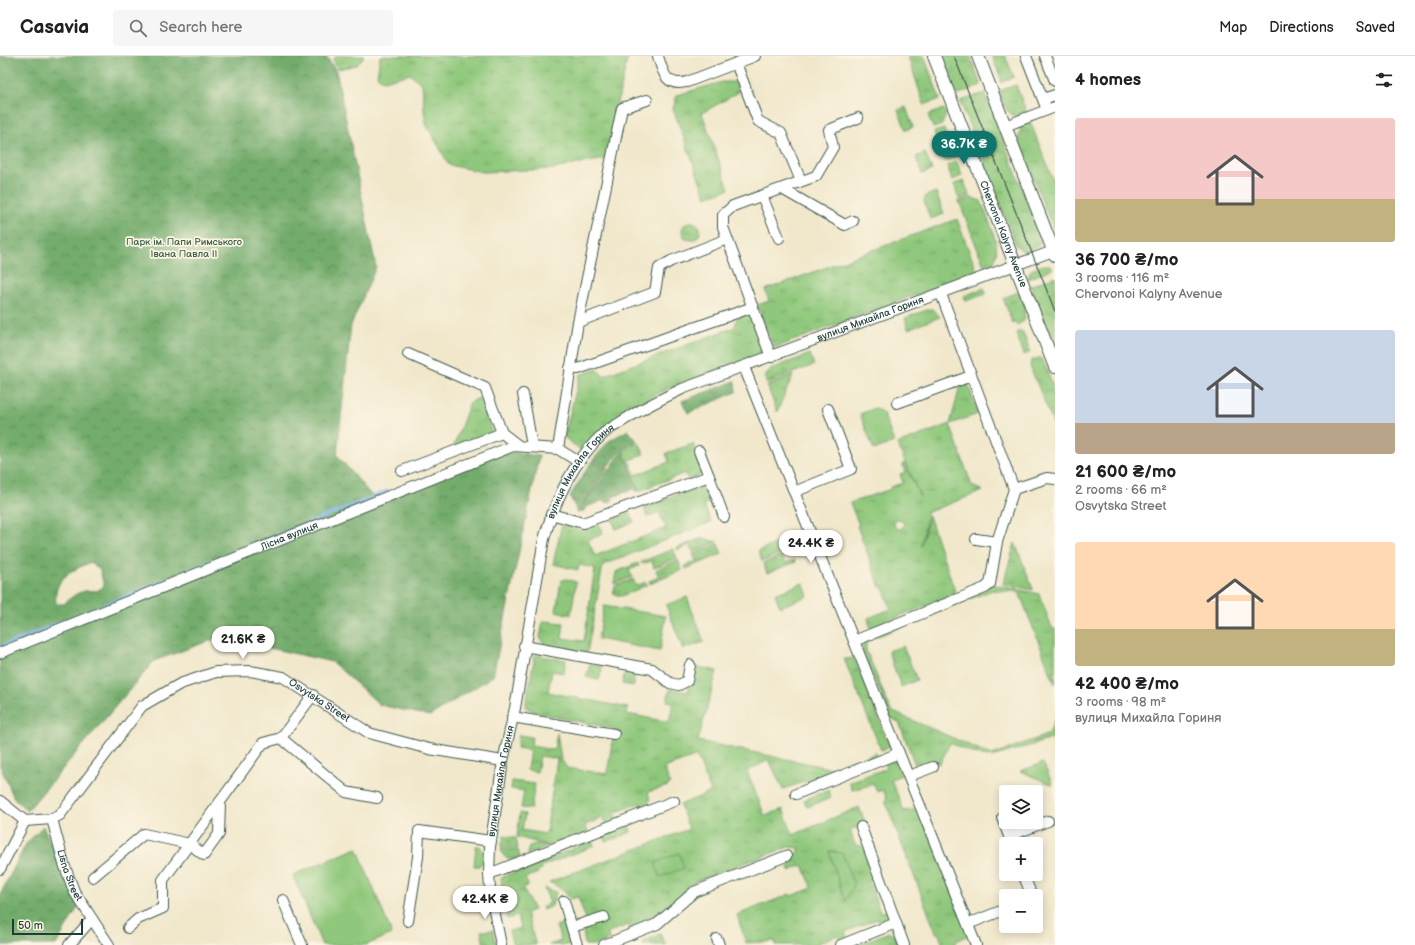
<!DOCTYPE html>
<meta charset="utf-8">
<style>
:root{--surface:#fff;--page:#f6f6f6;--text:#202124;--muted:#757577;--line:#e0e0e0;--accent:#0f766e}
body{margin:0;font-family:"Balsamiq Sans",sans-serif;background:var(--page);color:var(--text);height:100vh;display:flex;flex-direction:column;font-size:15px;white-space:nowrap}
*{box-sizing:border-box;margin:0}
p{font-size:13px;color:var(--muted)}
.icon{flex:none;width:22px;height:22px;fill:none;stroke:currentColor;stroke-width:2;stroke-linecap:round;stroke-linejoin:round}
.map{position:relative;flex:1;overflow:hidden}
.side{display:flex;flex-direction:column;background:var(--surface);width:360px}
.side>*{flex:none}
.buttons{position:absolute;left:999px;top:729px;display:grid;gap:8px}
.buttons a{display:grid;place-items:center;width:44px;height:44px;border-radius:4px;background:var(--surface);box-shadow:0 2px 10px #0003;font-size:20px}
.scale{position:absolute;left:12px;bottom:10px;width:71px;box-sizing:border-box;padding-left:4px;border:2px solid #1f3d34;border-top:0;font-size:11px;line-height:14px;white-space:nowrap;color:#1f3d34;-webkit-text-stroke:3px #fcf5e5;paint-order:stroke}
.price{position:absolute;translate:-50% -34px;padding:0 9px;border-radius:14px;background:#fff;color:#222;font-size:13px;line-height:26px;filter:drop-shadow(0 1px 2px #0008)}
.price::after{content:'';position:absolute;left:50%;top:24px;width:12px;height:9px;margin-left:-6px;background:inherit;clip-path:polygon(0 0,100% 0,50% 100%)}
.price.on{background:var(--accent);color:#fff}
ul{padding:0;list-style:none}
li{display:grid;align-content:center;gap:8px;height:212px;padding:0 20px}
li span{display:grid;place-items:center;height:124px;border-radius:4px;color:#555}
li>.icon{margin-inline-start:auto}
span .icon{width:72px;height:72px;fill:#fffc;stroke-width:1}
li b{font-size:17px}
h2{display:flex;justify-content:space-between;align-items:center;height:48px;padding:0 20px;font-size:17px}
header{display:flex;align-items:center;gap:24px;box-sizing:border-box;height:56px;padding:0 20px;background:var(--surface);border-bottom:1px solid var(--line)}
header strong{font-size:19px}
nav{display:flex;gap:22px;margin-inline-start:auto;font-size:14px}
.search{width:280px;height:36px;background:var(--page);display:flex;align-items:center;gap:10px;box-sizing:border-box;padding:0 14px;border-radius:4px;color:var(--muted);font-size:15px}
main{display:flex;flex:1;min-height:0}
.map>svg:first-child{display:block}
.grass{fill:url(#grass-tufts);stroke:#578258;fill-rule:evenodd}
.forest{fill:url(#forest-crowns);stroke:#497450;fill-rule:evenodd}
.pitch{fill:#8fc87c;stroke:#578258}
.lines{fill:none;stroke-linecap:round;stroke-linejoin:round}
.stream{stroke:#80b4ed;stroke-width:3}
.minor-casing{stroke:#3e574b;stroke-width:12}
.major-casing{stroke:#3e574b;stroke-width:14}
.minor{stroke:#fff;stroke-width:10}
.major{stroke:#fff;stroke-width:12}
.tram{stroke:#1f3d34;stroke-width:1}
.labels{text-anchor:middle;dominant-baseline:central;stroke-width:3.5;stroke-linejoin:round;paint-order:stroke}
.street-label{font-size:10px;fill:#1f3d34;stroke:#fcf5e5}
.park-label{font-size:10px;fill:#3b6046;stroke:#fcf5e5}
</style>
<header>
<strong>Casavia</strong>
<div class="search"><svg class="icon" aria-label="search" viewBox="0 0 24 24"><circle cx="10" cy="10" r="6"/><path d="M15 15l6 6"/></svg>Search here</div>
<nav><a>Map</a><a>Directions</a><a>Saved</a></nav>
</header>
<main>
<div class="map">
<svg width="1055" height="889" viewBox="0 0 1055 889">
<defs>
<pattern id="grass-tufts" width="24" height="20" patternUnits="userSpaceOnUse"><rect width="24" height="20" fill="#8fc87c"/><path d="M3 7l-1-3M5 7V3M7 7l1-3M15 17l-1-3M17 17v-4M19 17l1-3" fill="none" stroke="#74a466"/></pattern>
<pattern id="forest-crowns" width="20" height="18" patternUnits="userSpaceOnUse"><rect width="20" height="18" fill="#73ac6c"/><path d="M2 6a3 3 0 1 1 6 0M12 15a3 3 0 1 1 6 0" fill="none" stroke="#5e8d5a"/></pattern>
</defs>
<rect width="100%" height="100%" fill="#fcf5e5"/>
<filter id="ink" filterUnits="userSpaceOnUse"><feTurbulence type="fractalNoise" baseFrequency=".025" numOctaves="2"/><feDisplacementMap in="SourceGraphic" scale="8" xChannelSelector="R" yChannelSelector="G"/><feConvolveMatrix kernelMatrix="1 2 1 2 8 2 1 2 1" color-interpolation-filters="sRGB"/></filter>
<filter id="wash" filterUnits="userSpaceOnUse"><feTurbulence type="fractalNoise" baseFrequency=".012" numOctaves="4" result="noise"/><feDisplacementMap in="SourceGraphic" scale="16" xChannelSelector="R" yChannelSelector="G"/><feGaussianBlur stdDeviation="0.9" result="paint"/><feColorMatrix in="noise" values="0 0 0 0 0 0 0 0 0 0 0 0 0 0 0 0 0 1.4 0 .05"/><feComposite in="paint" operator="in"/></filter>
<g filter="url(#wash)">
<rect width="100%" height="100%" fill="#f1e8cc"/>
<g class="grass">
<polygon points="338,0 364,0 357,9 338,13 333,3"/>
<polygon points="380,0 628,0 605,103 552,113 483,116 449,109 425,66 422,28 410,18 384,25 377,20"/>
<polygon points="908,0 924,0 940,43 924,49"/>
<polygon points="941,0 970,0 981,29 957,39"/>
<polygon points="992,0 1005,0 1014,21 1000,27 1001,23"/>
<polygon points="722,26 735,26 739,36 702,57 729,133 706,141 673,53 677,39"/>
<path d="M1016 29 1028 60C1007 63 1006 53 999 35Z"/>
<path d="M985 37 1040 179V189C1030 194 1024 199 1016 189L960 45Z"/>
<polygon points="906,51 913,71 906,74 898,54"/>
<polygon points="944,53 946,58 942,69 933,72 928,59"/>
<polygon points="1030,65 1055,129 1055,178 1018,83 1021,72"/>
<polygon points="944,73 948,84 938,87 934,76"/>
<polygon points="950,88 955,101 945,105 940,91"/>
<polygon points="925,97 932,114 922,118 916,101"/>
<polygon points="957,106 962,120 952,124 947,109"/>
<polygon points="964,125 969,139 959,143 954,128"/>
<polygon points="936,136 944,158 930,163 924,145 926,140"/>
<path d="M969 141 981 145C988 165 1009 200 986 215L959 145Z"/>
<polygon points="957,163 977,216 774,292 757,249 769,245 765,234"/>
<circle cx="691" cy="175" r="9"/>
<polygon points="1042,209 1050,209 1053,212 1028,223 1030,215"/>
<polygon points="1055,220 1055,293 1030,230"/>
<polygon points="984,232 986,238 966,245 964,240"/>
<polygon points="1019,236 1025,251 1024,265 1017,269 1012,266 1003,242"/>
<polygon points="929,253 933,253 940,261 908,273 905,262"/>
<path d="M747 258 751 261 762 294 760 300C724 313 679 325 646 344 622 358 602 377 582 395L564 381 580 319 597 313 603 320 735 271 737 262Z"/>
<polygon points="1020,275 1023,276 1030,295 1029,297 1024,299 1016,277"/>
<polygon points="810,298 814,309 766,327 765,321 771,313"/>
<path d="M1040 301C1055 324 1055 344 1055 372L1030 310 1031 305Z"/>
<polygon points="793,319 777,356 767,329"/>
<path d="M967 325 978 358 950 368 972 430 983 435 928 456 921 490 929 460 956 538 870 572 868 562 891 553 882 530 880 531 857 470 859 469 850 447 891 433 890 431 903 427 900 418 905 416 902 408 904 407 920 440 897 388 950 368 961 327ZM900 464 903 466 904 469 901 473H897L894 468 895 465Z"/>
<polygon points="480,342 493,380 452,395 470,346"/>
<polygon points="639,386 644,398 629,404 635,419 669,406 666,397 693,388 703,414 702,418 690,423 687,422 685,417 639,435 623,395"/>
<polygon points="701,430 710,433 713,445 704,449 711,466 603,509 587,597 544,589 540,581 543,565 564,567 562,582 584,585 595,512 579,509 578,514 553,508 561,472 563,469 572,470 581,475 599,468 603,478 588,484 595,500 666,472 659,456 647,461 644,451"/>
<polygon points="630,456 634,466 616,473 612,463"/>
<polygon points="702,482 717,486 693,496 689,489 678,494 677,492"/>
<polygon points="777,487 781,495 791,491 791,494 762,505 758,495"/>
<polygon points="1015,487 1033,533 1033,534 1003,528"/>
<polygon points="718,488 722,498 686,513 685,510 696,505 693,498"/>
<polygon points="673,493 677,502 654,512 652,505 642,508 641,506"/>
<polygon points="782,500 785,507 795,504 796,506 767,517 763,507"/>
<polygon points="678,504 682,514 650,528 649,525 659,521 656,514"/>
<polygon points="638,507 639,510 629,514 632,521 614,528 616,516"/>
<polygon points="566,523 576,526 571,559 556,555 561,525"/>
<polygon points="633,523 636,530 646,526 647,529 622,540 613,538 615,530"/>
<polygon points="803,527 808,540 780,551 775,538"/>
<polygon points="990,528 1039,538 1052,572 1055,573 1055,628 1019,536 992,534 871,583 866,588 866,594 891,655 992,699 1049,678 1055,663 1055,682 992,701 973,697 950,687 940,707 917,714 899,666 891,662 862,594 862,588 866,580"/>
<polygon points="903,590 917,624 901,631 888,595"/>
<polygon points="535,599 566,604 564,617 552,615 548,636 628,652 627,658 669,666 673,647 667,645 670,633 688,636 693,610 717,615 698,685 834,713 876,697 879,702 829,720 827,718 783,733 769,704 747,715 765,760 783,753 793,779 859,751 866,768 850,774 855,789 867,791 877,816 869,826 880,856 887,855 892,863 881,868 877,863 845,876 847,881 845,884 840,884 837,879 818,887 818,889 776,889 775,885 746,887 737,859 790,838 791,840 812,832 803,809 789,815 788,812 800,792 788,791 694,826 694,835 658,866 631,876 629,869 608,876 609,884 597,889 585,889 583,874 587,867 578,841 570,843 562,833 549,826 689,773 680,749 711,736 697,700 664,712 670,727 668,730 648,736 650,744 643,756 640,747 614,757 617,765 606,770 603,762 585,769 588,776 550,790 517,781 520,757 525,758 522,774 546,778 557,703 559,703 540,700 537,716 527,714 530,694 517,692 519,679 532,681 531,690 554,694 557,677 561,703 567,712 607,718 614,675 611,672 537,657 525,651"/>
<polygon points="854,602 890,691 881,694 844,603"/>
<polygon points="590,608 601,610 602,613 599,624 586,621"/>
<polygon points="627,615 634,617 634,630 622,628 624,618"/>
<polygon points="894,705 899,707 904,718 891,723 904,755 919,753 970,878 955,886 956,889 943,889 938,876 936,877 885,745 887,744 883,734 877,736 874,728 852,734 849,726 887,712 885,707"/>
<polygon points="1043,707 1053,729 1020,715"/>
<polygon points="512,725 535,728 531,753 521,752 524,735 511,733"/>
<polygon points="828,734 831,742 807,751 804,744"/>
<polygon points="629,770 631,776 606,786 604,780"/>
<polygon points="504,780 516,782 518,792 501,791"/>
<polygon points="592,785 594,790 542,810 542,813 537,815 538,817 525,822 528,829 523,832 534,854 526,857 536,889 513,889 509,875 521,872 518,860 507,863 501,822"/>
<polygon points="536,788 548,790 527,799 529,790"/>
<polygon points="476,790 480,790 485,798 484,805 479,810 474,810"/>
<path d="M501 793 518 794 520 802C510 804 503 804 501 793Z"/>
<polygon points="544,832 556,836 552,850 543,854 542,851 550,847"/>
<polygon points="563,867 570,886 573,885 575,889 549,889 561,885 556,870"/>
<polygon points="493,874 496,889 484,889 481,875"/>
<polygon points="889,876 894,878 898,889 856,889"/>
<polygon points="660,878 666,889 643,889 642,886"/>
</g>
<g class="forest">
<path d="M0 0H326L336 15 376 211 351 269 337 399 377 446 505 395 539 400 493 620 430 660 380 649 332 606 220 581 154 605 27 755 14 742 0 710ZM91 506 100 514 104 530 97 535C82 533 74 538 64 548H56C53 522 71 515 91 506Z"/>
<polygon points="735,325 736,336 688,357 682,345"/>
<polygon points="628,374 637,385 622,394 608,410 593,404 609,385"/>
<polygon points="623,395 639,435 637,436 634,433 613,441 612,445 607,447 604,444 586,451 584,455 577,457"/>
<polygon points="592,405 608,412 577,456 570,440"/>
<polygon points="43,770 78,851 56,889 0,889 0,839 26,788"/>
</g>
<g class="pitch">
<polygon points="875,352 883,357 894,386 874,394 860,358"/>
<polygon points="687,541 704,586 683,593 666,549"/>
<polygon points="604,550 666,560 660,595 598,583"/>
<polygon points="357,792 392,878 366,889 322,889 293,819"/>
<polygon points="829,795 842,797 854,829 845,845"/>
<polygon points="679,797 684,812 660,821 655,807"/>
</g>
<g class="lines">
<polyline class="stream" points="0,591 388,435"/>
</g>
</g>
<g filter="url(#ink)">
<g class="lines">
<g class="minor-casing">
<g id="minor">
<path d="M658 0C663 17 666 31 687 26L755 0"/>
<polyline points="1026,0 1047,54"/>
<polyline points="1045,0 1055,25"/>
<polyline points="736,7 758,65 781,77 801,125"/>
<polyline points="1043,43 1055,39"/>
<polyline points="1005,70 1055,51"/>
<polyline points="782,133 845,169 853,165"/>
<polyline points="762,140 779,182"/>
<polyline points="578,266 655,236 659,212 671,205 727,183"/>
<polyline points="408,298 485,332 502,377 519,390"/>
<polyline points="771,301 723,171 723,159 733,150 816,120 833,91 829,74 858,62"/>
<polyline points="744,311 976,889"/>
<polyline points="570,312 578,313 753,251"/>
<polyline points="523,338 532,390"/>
<polyline points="897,347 971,320"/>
<polyline points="558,393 578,266 622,52 647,44"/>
<polyline points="699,395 709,420"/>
<polyline points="402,415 502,377"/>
<polyline points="1014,433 1047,422 1055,423"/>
<polyline points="794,436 851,413 828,353"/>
<polyline points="551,458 583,467 709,420 724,461"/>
<polyline points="976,483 997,486"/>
<polyline points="854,585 985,532 990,528 997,486 1014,433 941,238"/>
<polyline points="524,590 652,613 670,627 679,629 687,625 690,609"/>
<path id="s1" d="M0 597 513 390 558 393 579 406"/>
<polyline points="512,661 614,678"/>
<polyline points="281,682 346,736 377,742"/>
<polyline points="909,720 933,711"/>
<polyline points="796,738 899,697"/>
<polyline points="0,745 25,765"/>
<polyline points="1002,762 1012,788"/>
<path id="s2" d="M52 763 64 808 74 835 109 889"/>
<path id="s3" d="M25 765 52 763 60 759 142 650 180 628 216 616 250 615 283 621 369 677 429 693 503 705"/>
<polyline points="861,771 904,889"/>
<polyline points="1009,780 1048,765"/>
<polyline points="0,813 25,765"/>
<polyline points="489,818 674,745"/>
<polyline points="1023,818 1030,835 1027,840"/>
<polyline points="93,821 144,778 190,788 204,799 219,778 220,746"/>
<polyline points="283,844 302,889"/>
<polyline points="564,845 577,889"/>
<polyline points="408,865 418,801 419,775 491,785"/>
<polyline points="968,868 1006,853"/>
<polyline points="572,871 604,861"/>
<polyline points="128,872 138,863 163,852 163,824 263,687 281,682 313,639"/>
<polyline points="717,883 719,889"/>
<polyline points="69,889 92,863"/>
<path id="s4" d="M501 889 490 834 489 818 490 791 503 705 515 652 544 483C555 445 573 405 603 378 608 373 615 370 621 366 641 353 661 343 682 333L1053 195"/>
<polyline points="604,889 657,868 694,836 786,800"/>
<polyline points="841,889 896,867"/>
</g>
</g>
<g class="major-casing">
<g id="major">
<path id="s5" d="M934 0 1055 311"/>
<polyline points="978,0 1055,199"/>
</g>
</g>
<use href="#minor" class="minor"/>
<use href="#major" class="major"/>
<polyline class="tram" points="954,0 1055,255"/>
</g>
</g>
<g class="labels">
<g class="street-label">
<text stroke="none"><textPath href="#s5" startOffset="191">Chervonoi Kalyny Avenue</textPath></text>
<text stroke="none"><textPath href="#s4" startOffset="826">вулиця Михайла Гориня</textPath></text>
<text stroke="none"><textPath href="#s4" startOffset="490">вулиця Михайла Гориня</textPath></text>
<text stroke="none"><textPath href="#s1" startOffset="312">Лісна вулиця</textPath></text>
<text stroke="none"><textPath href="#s3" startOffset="365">Osvytska Street</textPath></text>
<text stroke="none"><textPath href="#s4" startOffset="166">вулиця Михайла Гориня</textPath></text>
<text stroke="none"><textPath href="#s2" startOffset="59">Lisna Street</textPath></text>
</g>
<g class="park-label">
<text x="184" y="186">Парк ім. Папи Римського<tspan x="184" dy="12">Івана Павла ІІ</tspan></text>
</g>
</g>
</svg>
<div class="buttons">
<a><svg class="icon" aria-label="layers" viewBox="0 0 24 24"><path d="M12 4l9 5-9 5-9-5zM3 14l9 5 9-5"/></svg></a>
<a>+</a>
<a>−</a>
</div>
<div class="scale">50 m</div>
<b class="price on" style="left:964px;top:109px">36.7K ₴</b>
<b class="price" style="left:811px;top:508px">24.4K ₴</b>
<b class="price" style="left:243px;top:604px">21.6K ₴</b>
<b class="price" style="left:485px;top:864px">42.4K ₴</b>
</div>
<section class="side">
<h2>4 homes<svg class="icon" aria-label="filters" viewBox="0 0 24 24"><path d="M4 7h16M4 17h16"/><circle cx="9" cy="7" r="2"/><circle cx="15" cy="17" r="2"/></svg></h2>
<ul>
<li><span style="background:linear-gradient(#f6c9c9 65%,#c2b280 0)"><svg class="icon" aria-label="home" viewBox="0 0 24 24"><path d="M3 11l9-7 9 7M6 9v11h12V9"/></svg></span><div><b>36 700 ₴/mo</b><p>3 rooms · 116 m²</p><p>Chervonoi Kalyny Avenue</p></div></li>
<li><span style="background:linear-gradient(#c9d6e8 75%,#b9a48a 0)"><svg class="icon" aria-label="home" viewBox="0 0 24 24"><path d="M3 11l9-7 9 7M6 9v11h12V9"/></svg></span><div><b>21 600 ₴/mo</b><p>2 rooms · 66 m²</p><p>Osvytska Street</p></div></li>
<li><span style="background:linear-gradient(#ffd9b3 70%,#c2b280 0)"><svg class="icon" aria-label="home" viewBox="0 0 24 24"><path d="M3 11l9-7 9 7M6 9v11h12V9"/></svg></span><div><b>42 400 ₴/mo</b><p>3 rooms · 98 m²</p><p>вулиця Михайла Гориня</p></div></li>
</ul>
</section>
</main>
